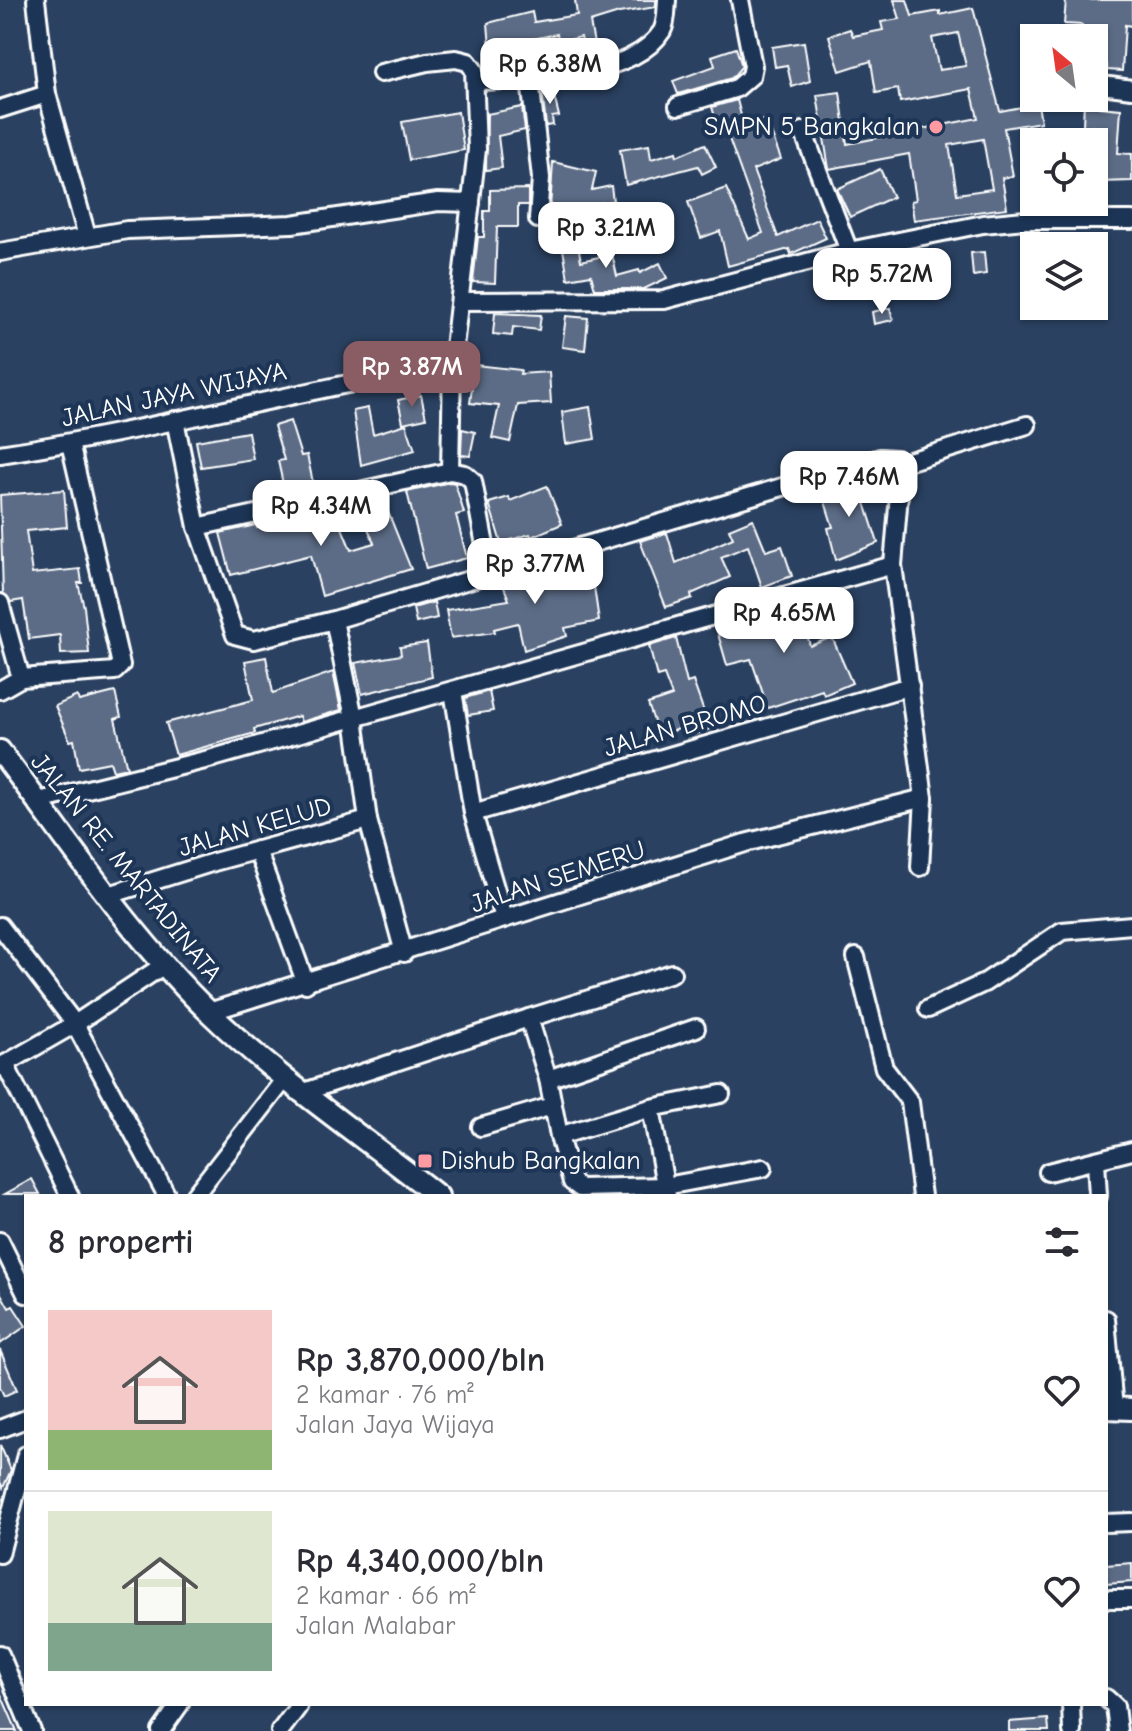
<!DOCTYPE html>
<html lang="id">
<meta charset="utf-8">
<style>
:root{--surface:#fff;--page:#f2f2f3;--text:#2b2b33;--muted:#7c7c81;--line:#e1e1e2;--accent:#8a5d65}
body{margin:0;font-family:"Comic Neue",sans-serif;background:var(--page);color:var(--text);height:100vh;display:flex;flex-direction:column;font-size:30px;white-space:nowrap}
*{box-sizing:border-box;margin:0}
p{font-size:26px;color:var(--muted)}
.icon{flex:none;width:44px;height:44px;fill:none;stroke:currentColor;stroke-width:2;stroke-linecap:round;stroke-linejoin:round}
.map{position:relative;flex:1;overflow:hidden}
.panel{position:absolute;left:24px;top:1194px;width:1084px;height:512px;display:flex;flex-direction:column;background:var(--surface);border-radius:0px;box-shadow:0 2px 6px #0004}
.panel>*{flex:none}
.needle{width:52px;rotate:331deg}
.controls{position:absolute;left:1020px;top:24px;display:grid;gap:16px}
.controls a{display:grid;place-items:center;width:88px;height:88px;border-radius:0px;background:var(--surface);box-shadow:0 2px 6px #0004;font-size:40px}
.price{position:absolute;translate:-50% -68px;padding:0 18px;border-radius:16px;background:#fff;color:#222;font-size:26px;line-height:52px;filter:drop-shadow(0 2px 4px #0008)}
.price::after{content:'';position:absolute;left:50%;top:48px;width:24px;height:18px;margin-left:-12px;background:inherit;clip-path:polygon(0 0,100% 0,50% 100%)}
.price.selected{background:var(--accent);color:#fff}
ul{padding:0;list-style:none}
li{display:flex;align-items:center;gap:24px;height:200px;padding:0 24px}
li+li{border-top:2px solid var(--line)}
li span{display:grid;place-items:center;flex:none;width:224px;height:160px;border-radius:0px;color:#555}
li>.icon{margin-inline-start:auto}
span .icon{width:96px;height:96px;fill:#fffc;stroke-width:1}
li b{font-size:34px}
h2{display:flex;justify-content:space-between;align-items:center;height:96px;padding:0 24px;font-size:34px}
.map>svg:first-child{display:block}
.building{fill:#5b6c86;stroke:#fff;stroke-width:2;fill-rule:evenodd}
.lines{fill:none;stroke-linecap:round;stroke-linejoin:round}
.minor-casing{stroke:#fff;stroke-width:22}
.major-casing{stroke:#fff;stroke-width:26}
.minor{stroke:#1d3557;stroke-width:16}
.major{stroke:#1d3557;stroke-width:20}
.poi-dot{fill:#ff9aa2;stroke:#1d3557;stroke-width:3}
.labels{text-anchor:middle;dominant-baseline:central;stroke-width:8;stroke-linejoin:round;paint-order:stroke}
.poi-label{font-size:26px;fill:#fff;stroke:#1d3557;text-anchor:end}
.street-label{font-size:26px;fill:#fff;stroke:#1d3557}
</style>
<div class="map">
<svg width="1132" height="1731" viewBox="0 0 1132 1731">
<rect width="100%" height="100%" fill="#2a4161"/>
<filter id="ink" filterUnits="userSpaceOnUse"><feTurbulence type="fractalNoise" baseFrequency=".0125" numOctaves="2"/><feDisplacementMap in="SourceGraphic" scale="16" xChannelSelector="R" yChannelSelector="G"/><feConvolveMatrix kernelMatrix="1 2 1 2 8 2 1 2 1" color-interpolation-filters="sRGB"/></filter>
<g filter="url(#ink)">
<g class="building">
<polygon points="575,0 656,0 656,7 619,13 590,22 596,55 585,57 581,37 559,42 557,34 490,48 488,23 532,12 534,22 577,15"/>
<path d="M894 0H907L912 16 940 11V15L973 8 1000 111 1038 104 1041 122 1004 128 1013 176 1002 178 1007 208 914 220 911 201 916 200 909 154 829 169 817 95 840 92 847 144 978 118 971 89 900 102 898 89 876 93 871 61 840 71 829 36 850 29 853 36 883 30 881 22 900 19ZM958 33 966 66 939 70 932 38ZM983 139 992 189 957 194 949 145Z"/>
<polygon points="1066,0 1132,0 1132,26 1125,25 1122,71 1107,70 1107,65 1094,64 1094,38 1081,38 1082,25 1064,24"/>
<polygon points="804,42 810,81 792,87 787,65 775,67 772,47"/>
<polygon points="736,48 742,66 732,78 678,94 673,81 715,66 712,56"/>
<polygon points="552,88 559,116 552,117 553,125 546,126 542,89"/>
<polygon points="737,100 744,127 766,119 781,159 753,170 778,237 817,219 826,238 791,254 789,249 728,266 720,231 701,238 688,202 726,188 749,239 763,233 724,125 718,127 712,107"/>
<polygon points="1084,100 1100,101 1099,107 1121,109 1118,153 1132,154 1132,181 1099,182 1099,175 1094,175 1094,127 1083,126"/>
<polygon points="522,107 525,130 498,136 502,168 486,170 487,114"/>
<polygon points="458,112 464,150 409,160 402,122"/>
<polygon points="705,144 716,167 702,174 698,166 626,185 620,150 649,145 651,159 676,152 677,156"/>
<polygon points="553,162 596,172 592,190 611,186 613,201 569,208 568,227 549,225"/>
<polygon points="880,169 893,197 850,217 837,189"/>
<polygon points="528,189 528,205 518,205 518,227 497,227 495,283 473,282 478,237 484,237 484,211 490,211 490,190"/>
<polygon points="576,234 581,261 612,254 617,276 639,270 640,273 660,263 667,278 644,289 595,289 591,275 568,279 561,237"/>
<polygon points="984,252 986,274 973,276 971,253"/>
<polygon points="890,308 893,320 874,324 872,312"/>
<polygon points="495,313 541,315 539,330 513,327 512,336 493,334"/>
<polygon points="566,316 588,318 585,350 562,347"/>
<polygon points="475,365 521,370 520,374 549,372 551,403 518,405 510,442 492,438 499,406 470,403"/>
<polygon points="421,395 426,418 403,423 398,400"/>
<polygon points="590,407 595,439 566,444 562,412"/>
<polygon points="368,408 373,434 406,424 415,450 361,465 353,411"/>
<polygon points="290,421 301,456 307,455 314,487 285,493 278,461 284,460 274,426"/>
<polygon points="462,429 475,432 470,456 461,455"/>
<polygon points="248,432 253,459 201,467 196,441"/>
<polygon points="857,478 878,543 836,560 828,528 833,527 821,489"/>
<polygon points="450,482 455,483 464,513 456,515 467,558 426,569 407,492"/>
<polygon points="547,486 562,524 531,537 530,534 501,543 489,503 509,497 510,501"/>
<polygon points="64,490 67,527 26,531 32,574 80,569 82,583 78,583 84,607 89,653 61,654 60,635 29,639 23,600 11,602 3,593 0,495"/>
<polygon points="382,497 411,569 322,596 311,555 231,575 220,533 256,525 257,528 334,508 351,550 374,543 359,506"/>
<polygon points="753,519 766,551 782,546 792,576 762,587 748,546 721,557 730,577 691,594 692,598 666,607 640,541 667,533 676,563 733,538 729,529"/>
<polygon points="590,559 599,621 565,628 567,636 524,650 518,623 494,629 495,632 451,638 446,610 509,600 502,582"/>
<polygon points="434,602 437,618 416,623 413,608"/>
<polygon points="799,603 810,646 832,637 852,683 824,695 822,690 768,708 751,659 727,665 716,627"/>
<polygon points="676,638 687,683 693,681 710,729 687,737 684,727 659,736 648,704 672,696 664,675 657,677 649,646"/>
<polygon points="427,643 432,677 362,694 355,663 401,655 400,647"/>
<polygon points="266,657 273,693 333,672 341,710 301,722 299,716 254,729 255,733 176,755 166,723 253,700 245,661"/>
<polygon points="489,691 493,711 468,715 465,698"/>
<polygon points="115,692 121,717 115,719 127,768 113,771 110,762 79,768 74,740 70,741 55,706 77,696 79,701"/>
<polygon points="32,1179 40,1194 5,1194"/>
<polygon points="0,1292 9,1308 13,1306 26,1326 0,1344"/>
<polygon points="0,1350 17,1390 4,1396 0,1387"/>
<polygon points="0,1445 11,1470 3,1488 0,1482"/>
<polygon points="1132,1563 1132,1582 1106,1584 1106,1565"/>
<polygon points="0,1692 17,1731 0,1731"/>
<polygon points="1048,1719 1049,1731 1009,1731 1009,1722"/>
</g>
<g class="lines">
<g class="minor-casing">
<g id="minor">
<polyline points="36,0 47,94 87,236"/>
<polyline points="381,73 427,62 456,59 468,62 474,70 477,149 452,365 450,471"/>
<polyline points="530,80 541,178 538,219"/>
<path d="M475 81C526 80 632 79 662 31 667 22 666 10 667 0"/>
<polyline points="1094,84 1132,89"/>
<polyline points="678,106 737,88 751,76 753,66 740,0"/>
<polyline points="0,109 47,94"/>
<polyline points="803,131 849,251"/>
<polyline points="0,252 127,230 292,224 438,202 471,203"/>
<polyline points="460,301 664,300 849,251 983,224 1025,220 1132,220"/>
<polyline points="175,420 197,527 235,635 254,640 334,620 354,718 368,820 404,953"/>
<path d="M0 454C152 431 300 389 452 365"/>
<polyline points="900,464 1027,425"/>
<polyline points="197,527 450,471 465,474 473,481 490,572"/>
<polyline points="0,603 21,678"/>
<polyline points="334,620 880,458 896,459 901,471 893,565 924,798 920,867"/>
<polyline points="21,678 115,671 121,665 70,443"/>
<polyline points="0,690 21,678"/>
<polyline points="453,691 473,813 504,918"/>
<polyline points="39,801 213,758 893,565"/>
<polyline points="473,813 910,686"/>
<polyline points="257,850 306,984"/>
<polyline points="109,895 214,862 368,820"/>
<polyline points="0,926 75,1024 167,1196"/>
<polyline points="856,957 884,1068 910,1102 922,1196"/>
<polyline points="928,1009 984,983 1062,931 1132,925"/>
<polyline points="209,1012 745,843 924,798"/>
<polyline points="529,1018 672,973"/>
<polyline points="5,1064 70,1196"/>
<polyline points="0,1067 75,1024 164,965"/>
<polyline points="548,1079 696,1028"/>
<polyline points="301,1093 529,1018 548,1079 559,1136 651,1108 667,1196"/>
<polyline points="651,1108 721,1094"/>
<polyline points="481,1127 552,1106"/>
<polyline points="559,1136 572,1182 580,1188 666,1186 763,1168"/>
<polyline points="1096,1161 1098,1196"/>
<polyline points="1048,1172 1132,1151"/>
<polyline points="194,1196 284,1080"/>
<polyline points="0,1241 26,1294"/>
<polyline points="1106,1319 1114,1409"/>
<polyline points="0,1429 26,1419"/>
<polyline points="1106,1523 1132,1522"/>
<polyline points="0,1554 26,1455"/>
<polyline points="1106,1599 1132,1599"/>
<polyline points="0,1654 32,1731"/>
<polyline points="1106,1698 1115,1706 1118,1731"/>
<polyline points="1071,1704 1072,1731"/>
<polyline points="161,1731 180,1704"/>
<polyline points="280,1731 298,1707"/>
</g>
</g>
<g class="major-casing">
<g id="major">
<path d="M0 751C67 839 130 936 210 1013 280 1081 361 1135 438 1196"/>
<polyline points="1106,1408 1132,1409"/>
</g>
</g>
<use href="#minor" class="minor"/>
<use href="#major" class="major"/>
</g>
</g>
<g class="poi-dot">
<circle cx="936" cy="127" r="8"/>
<rect x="417" y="1153" width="16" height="16" rx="4"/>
</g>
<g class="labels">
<g class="poi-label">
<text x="920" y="127">SMPN 5 Bangkalan</text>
<text x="441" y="1161" text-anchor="start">Dishub Bangkalan</text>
</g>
<g class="street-label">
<text transform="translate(174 395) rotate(-12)">JALAN JAYA WIJAYA</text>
<text transform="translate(685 726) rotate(-16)">JALAN BROMO</text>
<text transform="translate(255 827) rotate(-16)">JALAN KELUD</text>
<text transform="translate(126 868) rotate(51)">JALAN RE. MARTADINATA</text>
<text transform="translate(558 877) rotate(-18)">JALAN SEMERU</text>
</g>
</g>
</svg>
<div class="controls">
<a><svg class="needle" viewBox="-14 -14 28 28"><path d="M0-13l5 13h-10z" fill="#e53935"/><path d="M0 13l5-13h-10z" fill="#7c7c81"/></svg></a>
<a><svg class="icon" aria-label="locate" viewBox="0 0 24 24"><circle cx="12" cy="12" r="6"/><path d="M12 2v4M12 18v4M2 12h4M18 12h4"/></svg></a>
<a><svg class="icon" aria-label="layers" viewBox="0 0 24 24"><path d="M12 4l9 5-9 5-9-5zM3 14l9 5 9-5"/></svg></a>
</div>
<b class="price" style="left:550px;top:106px">Rp 6.38M</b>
<b class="price" style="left:606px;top:270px">Rp 3.21M</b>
<b class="price" style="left:882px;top:316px">Rp 5.72M</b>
<b class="price selected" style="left:412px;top:409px">Rp 3.87M</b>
<b class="price" style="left:849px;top:519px">Rp 7.46M</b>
<b class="price" style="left:321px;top:548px">Rp 4.34M</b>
<b class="price" style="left:535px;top:606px">Rp 3.77M</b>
<b class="price" style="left:784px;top:655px">Rp 4.65M</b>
<section class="panel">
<h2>8 properti<svg class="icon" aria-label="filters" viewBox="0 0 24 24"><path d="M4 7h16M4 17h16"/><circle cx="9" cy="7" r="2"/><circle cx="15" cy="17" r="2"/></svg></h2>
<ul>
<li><span style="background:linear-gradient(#f6c9c9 75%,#8fb573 0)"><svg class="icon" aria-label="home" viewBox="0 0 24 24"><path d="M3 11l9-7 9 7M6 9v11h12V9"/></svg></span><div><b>Rp 3,870,000/bln</b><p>2 kamar · 76 m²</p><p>Jalan Jaya Wijaya</p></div><svg class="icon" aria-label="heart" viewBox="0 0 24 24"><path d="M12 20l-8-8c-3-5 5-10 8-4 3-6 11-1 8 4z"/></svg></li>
<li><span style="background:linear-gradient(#dfe7d0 70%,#7fa58c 0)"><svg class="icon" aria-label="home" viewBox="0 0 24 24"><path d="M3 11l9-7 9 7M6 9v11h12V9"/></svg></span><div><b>Rp 4,340,000/bln</b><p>2 kamar · 66 m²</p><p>Jalan Malabar</p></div><svg class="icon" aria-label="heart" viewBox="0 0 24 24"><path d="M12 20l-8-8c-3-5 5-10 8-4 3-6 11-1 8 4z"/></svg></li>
</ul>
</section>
</div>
